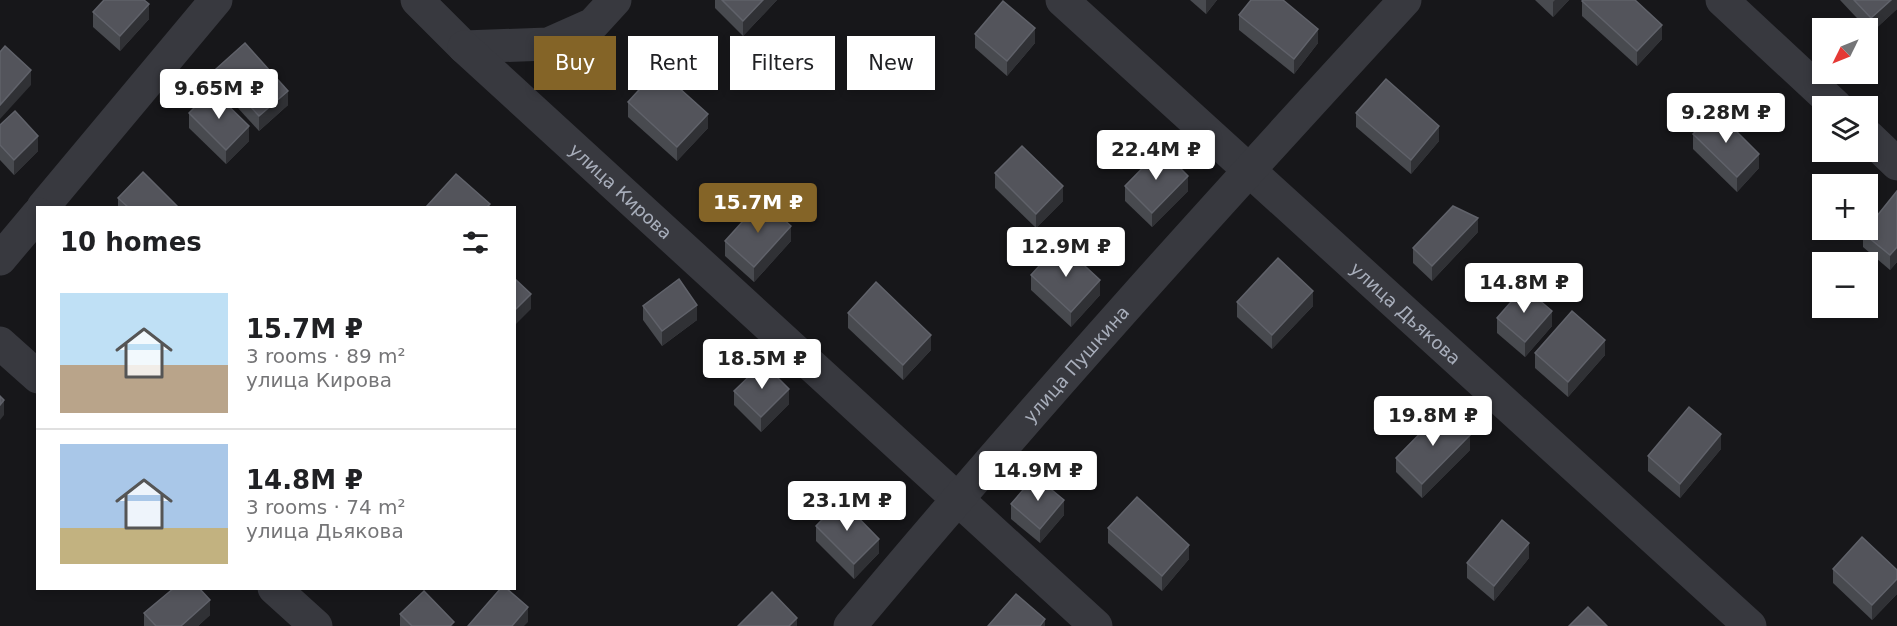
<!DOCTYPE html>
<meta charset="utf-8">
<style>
:root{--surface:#fff;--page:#f6f6f6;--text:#202124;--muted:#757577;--line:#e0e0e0;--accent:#846427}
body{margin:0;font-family:"DejaVu Sans",sans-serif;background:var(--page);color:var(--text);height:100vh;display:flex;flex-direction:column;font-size:22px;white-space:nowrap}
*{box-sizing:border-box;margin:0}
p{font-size:20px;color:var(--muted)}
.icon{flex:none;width:33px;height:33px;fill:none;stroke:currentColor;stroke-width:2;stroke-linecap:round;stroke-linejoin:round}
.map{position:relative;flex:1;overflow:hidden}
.panel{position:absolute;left:36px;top:206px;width:480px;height:384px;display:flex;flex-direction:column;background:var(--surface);border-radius:0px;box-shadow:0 3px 9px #0003}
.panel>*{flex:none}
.hud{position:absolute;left:534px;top:36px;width:570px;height:54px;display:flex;gap:12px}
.needle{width:39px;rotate:227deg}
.fabs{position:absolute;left:1812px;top:18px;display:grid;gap:12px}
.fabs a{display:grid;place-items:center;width:66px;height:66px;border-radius:0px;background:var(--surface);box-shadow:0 3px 9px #0003;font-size:30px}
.price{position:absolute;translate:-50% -51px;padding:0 14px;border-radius:6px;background:#fff;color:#222;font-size:20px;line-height:39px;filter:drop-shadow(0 2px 3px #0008)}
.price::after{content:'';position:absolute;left:50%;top:36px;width:18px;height:14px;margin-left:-9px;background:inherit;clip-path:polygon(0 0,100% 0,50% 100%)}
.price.active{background:var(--accent);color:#fff}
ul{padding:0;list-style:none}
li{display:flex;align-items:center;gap:18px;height:150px;padding:0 24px}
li+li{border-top:2px solid var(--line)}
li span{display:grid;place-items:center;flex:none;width:168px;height:120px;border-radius:0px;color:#555}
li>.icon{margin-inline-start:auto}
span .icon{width:72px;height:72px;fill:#fffc;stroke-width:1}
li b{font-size:26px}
h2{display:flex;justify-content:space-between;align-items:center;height:72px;padding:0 24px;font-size:26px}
.pill{padding:0 21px;border-radius:0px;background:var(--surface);box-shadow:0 3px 9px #0003;font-size:21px;line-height:54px}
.pill.active{background:var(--accent);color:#fff}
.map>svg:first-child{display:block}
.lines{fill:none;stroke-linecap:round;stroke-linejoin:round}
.minor{stroke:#38393f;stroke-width:33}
.wall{fill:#484a4f}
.shaded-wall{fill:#303135}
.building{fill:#53545b;stroke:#60626a;stroke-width:1.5}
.labels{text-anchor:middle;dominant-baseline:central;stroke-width:4.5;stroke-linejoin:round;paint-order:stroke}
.street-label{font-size:18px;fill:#a8aebb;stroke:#121215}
</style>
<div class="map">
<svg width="1897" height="626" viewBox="0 0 1897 626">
<rect width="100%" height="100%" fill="#17171a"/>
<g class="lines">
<g class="minor">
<polyline points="417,0 464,47 548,44 593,24 615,0"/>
<path id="s1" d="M1062 0 1750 626"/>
<polyline points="1722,0 1836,106"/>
<path id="s2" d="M464 47 1096 626"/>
<polyline points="1868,136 1897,164"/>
<polyline points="43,207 216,0"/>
<polyline points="0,259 38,214"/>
<polyline points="0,343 38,377"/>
<polyline points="274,588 316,626"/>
<path id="s3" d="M850 626C1029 412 1216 205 1405 0"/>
</g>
</g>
<g class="wall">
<polygon points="715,0 777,0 743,36 715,8"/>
<polygon points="1190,0 1217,0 1206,14"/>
<polygon points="1535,0 1569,0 1553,17"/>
<polygon points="1840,0 1897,0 1897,9 1871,33"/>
<polygon points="1582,1 1662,39 1637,66 1582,16"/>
<polygon points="93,12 149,19 120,51 93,27"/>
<polygon points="1239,15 1318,43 1294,74 1239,30"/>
<polygon points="975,34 1035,43 1007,76 975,48"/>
<polygon points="216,69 288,105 259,131 216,84"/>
<polygon points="628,102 708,128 677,161 628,117"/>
<polygon points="189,113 249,141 226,164 189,128"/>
<polygon points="1356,113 1439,141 1411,174 1356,127"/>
<polygon points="0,125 38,151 14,175 0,160"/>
<polygon points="1693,134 1759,168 1737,192 1693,149"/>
<polygon points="995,173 1063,201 1036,228 995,188"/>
<polygon points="1125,186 1188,191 1152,227 1125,201"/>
<polygon points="1897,191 1897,262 1890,270 1863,247 1863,233"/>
<polygon points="118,198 178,207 118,207"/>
<polygon points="1478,232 1432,281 1413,263 1413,248"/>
<polygon points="725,241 791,241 754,282 725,256"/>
<polygon points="1031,275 1100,295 1071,327 1031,290"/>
<polygon points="38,299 38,317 36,316 36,301"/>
<polygon points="1237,302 1313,306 1272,349 1237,317"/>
<polygon points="643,306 697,320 662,346 643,320"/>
<polygon points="848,313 931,350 903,380 848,328"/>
<polygon points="1497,318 1552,326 1525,357 1497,333"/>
<polygon points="1535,353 1605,355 1568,397 1535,368"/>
<polygon points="734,391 789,404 761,432 734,405"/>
<polygon points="1721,449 1680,498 1648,471 1648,456"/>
<polygon points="1470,450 1422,498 1396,472 1396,458"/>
<polygon points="1011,504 1064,515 1040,543 1011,519"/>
<polygon points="816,526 879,553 854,579 816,541"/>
<polygon points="1108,528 1189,559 1162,591 1108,543"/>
<polygon points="1529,558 1494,601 1467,578 1467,563"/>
<polygon points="1833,569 1897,570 1897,594 1872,620 1833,583"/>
<polygon points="144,613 210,615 198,626 144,626"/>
<polygon points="400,614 454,626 400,626"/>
</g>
<g class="shaded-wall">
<polygon points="763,0 777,0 743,36 743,21"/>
<polygon points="1206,0 1217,0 1206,14"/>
<polygon points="1555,0 1569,0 1553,17 1553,2"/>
<polygon points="1891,0 1897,0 1897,9 1871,33 1871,18"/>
<polygon points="149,4 149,19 120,51 120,36"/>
<polygon points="1662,25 1662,39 1637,66 1637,51"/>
<polygon points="1035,28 1035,43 1007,76 1007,61"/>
<polygon points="1318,29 1318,43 1294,74 1294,59"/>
<polygon points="31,70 31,85 0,119 0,105"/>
<polygon points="288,91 288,105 259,131 259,116"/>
<polygon points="708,114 708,128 677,161 677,147"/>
<polygon points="249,126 249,141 226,164 226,150"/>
<polygon points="1439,126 1439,141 1411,174 1411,160"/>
<polygon points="38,136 38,151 14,175 14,160"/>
<polygon points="1759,154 1759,168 1737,192 1737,177"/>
<polygon points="1188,176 1188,191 1152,227 1152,213"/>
<polygon points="1063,186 1063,201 1036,228 1036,214"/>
<polygon points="1478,218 1478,232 1432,281 1432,266"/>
<polygon points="791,226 791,241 754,282 754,267"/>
<polygon points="1897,247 1897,262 1890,270 1890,255"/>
<polygon points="1100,280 1100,295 1071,327 1071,312"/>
<polygon points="1313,291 1313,306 1272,349 1272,335"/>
<polygon points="531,294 531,309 514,326 514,311"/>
<polygon points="697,305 697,320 662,346 662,331"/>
<polygon points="1552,311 1552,326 1525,357 1525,342"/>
<polygon points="931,335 931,350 903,380 903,365"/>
<polygon points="1605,340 1605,355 1568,397 1568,382"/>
<polygon points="789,389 789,404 761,432 761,417"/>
<polygon points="4,400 4,415 0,420 0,405"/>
<polygon points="1721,434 1721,449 1680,498 1680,484"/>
<polygon points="1470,435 1470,450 1422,498 1422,484"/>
<polygon points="1064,500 1064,515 1040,543 1040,529"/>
<polygon points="879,539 879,553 854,579 854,564"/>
<polygon points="1529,543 1529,558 1494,601 1494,586"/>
<polygon points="1189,545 1189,559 1162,591 1162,576"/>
<polygon points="1897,579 1897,594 1872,620 1872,605"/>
<polygon points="210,600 210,615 198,626 181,626"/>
<polygon points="528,607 528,622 524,626 512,626"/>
<polygon points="797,618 797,626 789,626"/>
<polygon points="1045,619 1045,626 1040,626"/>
</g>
<g class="building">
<polygon points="104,0 144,0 149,4 120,36 93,12"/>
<polygon points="722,0 763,0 743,21"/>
<polygon points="1251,0 1283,0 1318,29 1294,59 1239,15"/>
<polygon points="1583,0 1635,0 1662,25 1637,51 1582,1"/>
<polygon points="1854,0 1891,0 1871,18"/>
<polygon points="1003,1 1035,28 1007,61 975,34"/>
<polygon points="245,43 288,91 259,116 216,69"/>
<polygon points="5,46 31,70 0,105 0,52"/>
<polygon points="658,69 708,114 677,147 628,102"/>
<polygon points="1386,79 1439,126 1411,160 1356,113"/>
<polygon points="212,90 249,126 226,150 189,113"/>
<polygon points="15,111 38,136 14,160 0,145 0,125"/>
<polygon points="1716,111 1759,154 1737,177 1693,134"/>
<polygon points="1022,146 1063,186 1036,214 995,173"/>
<polygon points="1161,149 1188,176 1152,213 1125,186"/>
<polygon points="143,172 178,207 128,207 118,198"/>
<polygon points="456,174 490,204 487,207 426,207"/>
<polygon points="1897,191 1897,247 1890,255 1863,233 1865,230 1868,230 1868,227"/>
<polygon points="762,200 791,226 754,267 725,241"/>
<polygon points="1453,206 1478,218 1432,266 1413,248"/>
<polygon points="1060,243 1100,280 1071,312 1031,275"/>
<polygon points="1278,258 1313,291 1272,335 1237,302"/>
<polygon points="514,278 531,294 514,311"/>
<polygon points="679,279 697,305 662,331 643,306"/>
<polygon points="876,282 931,335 903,365 848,313"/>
<polygon points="1524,287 1552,311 1525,342 1497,318"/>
<polygon points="1572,311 1605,340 1568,382 1535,353"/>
<polygon points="763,363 789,389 761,417 734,391"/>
<polygon points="0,396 4,400 0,405"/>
<polygon points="1689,407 1721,434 1680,484 1648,456"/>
<polygon points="1443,410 1470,435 1422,484 1396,458"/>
<polygon points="1035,476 1064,500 1040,529 1011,504"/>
<polygon points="1137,497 1189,545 1162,576 1108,528"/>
<polygon points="841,500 879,539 854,564 816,526"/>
<polygon points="1502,520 1529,543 1494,586 1467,563"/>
<polygon points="1862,537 1897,570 1897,579 1872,605 1833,569"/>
<polygon points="174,588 199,588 210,600 181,626 156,626 144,613"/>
<polygon points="501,588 506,588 528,607 512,626 468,626"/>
<polygon points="424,591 454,622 450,626 412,626 400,614"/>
<polygon points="772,592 797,618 789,626 738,626"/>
<polygon points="1016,594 1045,619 1040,626 988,626"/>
<polygon points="1588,607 1607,626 1569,626"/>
</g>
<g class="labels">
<g class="street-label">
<text stroke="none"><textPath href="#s2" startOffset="213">улица Кирова</textPath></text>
<text stroke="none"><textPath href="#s1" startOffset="465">улица Дьякова</textPath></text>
<text stroke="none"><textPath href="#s3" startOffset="346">улица Пушкина</textPath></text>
</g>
</g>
</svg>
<div class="fabs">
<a><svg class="needle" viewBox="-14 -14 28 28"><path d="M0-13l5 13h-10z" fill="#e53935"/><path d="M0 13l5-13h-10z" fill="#757577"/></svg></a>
<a><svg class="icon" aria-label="layers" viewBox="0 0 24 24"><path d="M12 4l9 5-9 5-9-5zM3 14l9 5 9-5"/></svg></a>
<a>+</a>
<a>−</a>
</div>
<b class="price" style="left:219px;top:120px">9.65M ₽</b>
<b class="price" style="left:1726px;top:144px">9.28M ₽</b>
<b class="price" style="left:1156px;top:181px">22.4M ₽</b>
<b class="price active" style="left:758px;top:234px">15.7M ₽</b>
<b class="price" style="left:1066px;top:278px">12.9M ₽</b>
<b class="price" style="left:1524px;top:314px">14.8M ₽</b>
<b class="price" style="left:762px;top:390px">18.5M ₽</b>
<b class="price" style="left:1433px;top:447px">19.8M ₽</b>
<b class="price" style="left:1038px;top:502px">14.9M ₽</b>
<b class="price" style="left:847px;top:532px">23.1M ₽</b>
<div class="hud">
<a class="pill active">Buy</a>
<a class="pill">Rent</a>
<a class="pill">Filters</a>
<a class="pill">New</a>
</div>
<section class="panel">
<h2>10 homes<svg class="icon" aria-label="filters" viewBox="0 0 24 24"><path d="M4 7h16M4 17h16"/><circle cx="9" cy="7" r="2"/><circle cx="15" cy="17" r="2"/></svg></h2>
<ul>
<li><span style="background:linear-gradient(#bfe0f5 60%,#b9a48a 0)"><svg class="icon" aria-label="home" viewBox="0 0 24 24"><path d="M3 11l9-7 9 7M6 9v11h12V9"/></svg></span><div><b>15.7M ₽</b><p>3 rooms · 89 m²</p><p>улица Кирова</p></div></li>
<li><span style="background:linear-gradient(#a9c7e8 70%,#c2b280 0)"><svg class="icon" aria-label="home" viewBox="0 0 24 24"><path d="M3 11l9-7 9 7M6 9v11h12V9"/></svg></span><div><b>14.8M ₽</b><p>3 rooms · 74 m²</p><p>улица Дьякова</p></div></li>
</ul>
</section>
</div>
